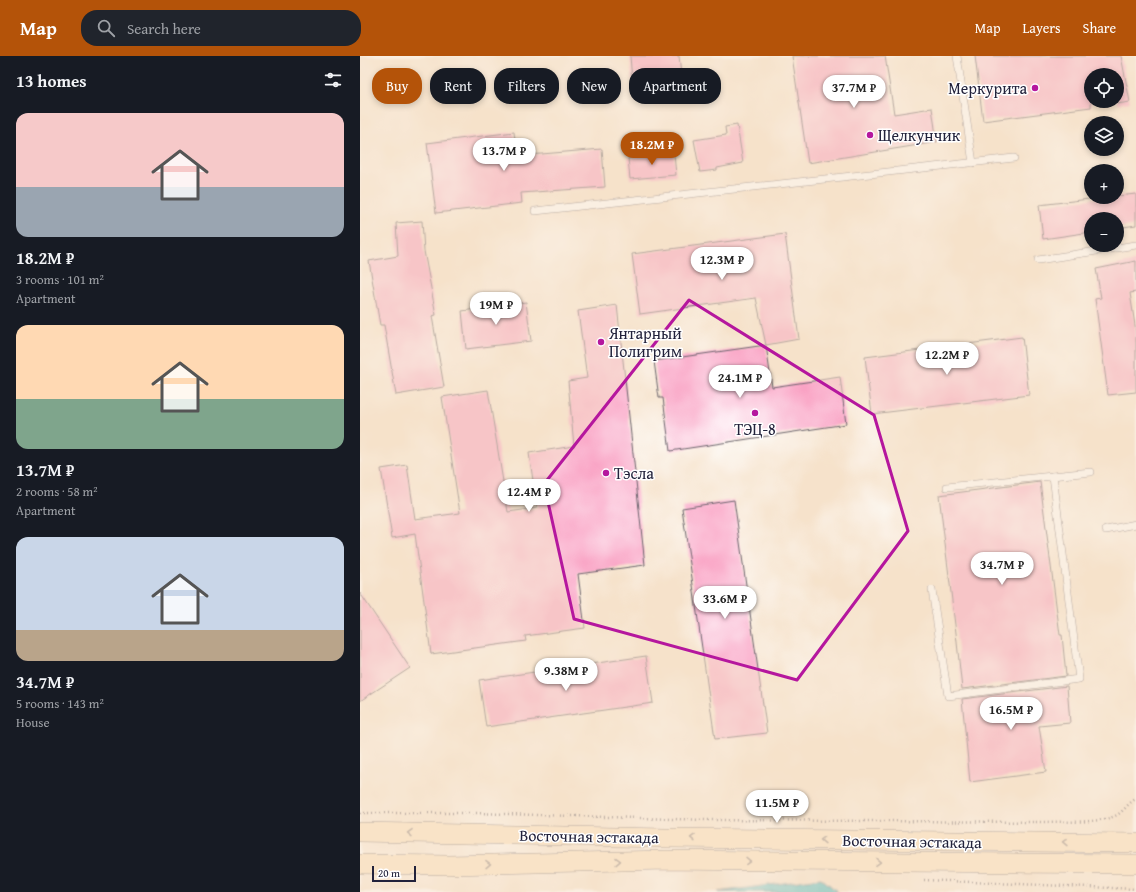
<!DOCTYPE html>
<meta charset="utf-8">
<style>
:root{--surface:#171b24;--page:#20242c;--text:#f1f3f6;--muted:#9ea1a6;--accent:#b45309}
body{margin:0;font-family:"Gentium Book Plus",serif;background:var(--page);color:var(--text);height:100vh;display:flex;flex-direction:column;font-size:15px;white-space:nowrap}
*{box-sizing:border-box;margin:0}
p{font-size:13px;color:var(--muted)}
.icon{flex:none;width:22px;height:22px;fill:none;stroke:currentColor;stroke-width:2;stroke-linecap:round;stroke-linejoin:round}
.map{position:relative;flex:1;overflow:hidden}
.panel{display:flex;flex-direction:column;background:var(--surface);width:360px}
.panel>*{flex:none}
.banner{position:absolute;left:12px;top:12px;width:380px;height:36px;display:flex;gap:8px}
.fabs{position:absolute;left:724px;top:12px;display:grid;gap:8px}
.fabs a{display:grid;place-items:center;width:40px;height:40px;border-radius:50%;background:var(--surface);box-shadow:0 2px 6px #0003;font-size:20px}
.scale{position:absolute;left:12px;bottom:10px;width:44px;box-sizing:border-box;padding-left:4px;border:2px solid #22223b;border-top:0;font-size:11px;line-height:14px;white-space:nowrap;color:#22223b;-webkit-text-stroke:3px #fff;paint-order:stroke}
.price{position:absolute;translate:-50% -34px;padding:0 9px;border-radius:14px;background:#fff;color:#222;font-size:13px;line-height:26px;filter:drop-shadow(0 1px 2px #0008)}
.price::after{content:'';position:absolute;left:50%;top:24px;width:12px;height:9px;margin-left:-6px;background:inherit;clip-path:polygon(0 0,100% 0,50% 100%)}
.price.on{background:var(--accent);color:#fff}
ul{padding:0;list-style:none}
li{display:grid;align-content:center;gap:8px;height:212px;padding:0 16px}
li span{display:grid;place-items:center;height:124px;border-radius:12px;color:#555}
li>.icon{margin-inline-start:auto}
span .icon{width:72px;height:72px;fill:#fffc;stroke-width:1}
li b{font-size:17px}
h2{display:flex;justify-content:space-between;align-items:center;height:48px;padding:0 16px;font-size:17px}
.tag{padding:0 14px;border-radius:16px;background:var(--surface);box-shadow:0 2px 6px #0003;font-size:14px;line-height:36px}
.tag.on{background:var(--accent);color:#fff}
header{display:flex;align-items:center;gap:24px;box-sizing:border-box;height:56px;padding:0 20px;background:var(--accent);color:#fff}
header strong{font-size:19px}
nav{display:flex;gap:22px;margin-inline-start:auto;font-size:14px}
.search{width:280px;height:36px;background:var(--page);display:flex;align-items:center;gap:10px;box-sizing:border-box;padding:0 14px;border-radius:16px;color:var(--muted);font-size:15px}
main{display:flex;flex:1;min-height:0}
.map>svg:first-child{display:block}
.water{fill:#4dbcc2;stroke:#386f7e}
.building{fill:#f9a3c4}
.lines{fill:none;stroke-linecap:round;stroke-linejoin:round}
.service-casing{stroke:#6c656d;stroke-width:8}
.secondary-casing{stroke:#6c656d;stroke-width:20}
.path{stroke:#6c656d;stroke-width:2.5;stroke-dasharray:1 3;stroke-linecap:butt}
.service{stroke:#fff;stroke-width:7}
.secondary{stroke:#fce5c4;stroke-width:19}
.oneway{stroke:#9a8d86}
.marked{fill:none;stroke:#b5179e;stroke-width:3;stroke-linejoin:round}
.poi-dot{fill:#b5179e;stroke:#fff;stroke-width:1.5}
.labels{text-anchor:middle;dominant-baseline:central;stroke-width:3;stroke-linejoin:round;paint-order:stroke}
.poi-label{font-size:16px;fill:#22223b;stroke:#fff;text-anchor:start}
.street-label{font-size:16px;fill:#22223b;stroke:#fff}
</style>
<header>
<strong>Map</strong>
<div class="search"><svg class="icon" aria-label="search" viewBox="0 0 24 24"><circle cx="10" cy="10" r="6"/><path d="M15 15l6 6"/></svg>Search here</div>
<nav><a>Map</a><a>Layers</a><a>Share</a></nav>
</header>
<main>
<section class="panel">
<h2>13 homes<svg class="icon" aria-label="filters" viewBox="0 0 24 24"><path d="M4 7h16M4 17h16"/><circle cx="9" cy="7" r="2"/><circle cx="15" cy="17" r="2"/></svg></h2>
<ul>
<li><span style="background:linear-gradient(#f6c9c9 60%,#9aa5b1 0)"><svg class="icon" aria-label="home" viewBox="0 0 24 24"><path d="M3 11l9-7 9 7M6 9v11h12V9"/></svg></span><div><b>18.2M ₽</b><p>3 rooms · 101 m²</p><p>Apartment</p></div></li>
<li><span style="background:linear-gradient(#ffd9b3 60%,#7fa58c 0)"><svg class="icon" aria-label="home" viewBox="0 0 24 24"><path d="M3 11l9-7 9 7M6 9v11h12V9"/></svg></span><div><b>13.7M ₽</b><p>2 rooms · 58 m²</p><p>Apartment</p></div></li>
<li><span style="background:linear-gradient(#c9d6e8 75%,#b9a48a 0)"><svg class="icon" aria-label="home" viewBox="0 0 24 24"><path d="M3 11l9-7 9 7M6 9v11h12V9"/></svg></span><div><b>34.7M ₽</b><p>5 rooms · 143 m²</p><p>House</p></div></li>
</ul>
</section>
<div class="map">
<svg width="776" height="836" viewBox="0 0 776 836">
<rect width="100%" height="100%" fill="#fff"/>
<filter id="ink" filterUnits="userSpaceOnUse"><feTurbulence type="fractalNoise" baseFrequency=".025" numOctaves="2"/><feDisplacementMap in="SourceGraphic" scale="8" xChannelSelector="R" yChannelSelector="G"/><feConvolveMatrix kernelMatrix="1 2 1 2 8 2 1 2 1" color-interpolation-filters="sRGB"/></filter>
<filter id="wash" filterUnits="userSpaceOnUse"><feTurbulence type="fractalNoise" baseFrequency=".012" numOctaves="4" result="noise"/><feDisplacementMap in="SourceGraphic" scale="16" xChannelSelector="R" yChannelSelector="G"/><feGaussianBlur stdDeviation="0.9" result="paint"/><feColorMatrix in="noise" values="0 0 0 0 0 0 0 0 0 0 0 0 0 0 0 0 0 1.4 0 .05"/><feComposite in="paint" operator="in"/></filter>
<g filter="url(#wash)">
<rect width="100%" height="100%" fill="#f6e2cb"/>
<polygon class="water" points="461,822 478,836 358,836"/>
<g id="blocks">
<g class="building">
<polygon points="270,0 319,0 321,19 272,24"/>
<polygon points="432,0 525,0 534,58 572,52 577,86 448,107"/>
<polygon points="615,0 761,0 770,46 757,48 757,19 731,19 731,51 623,65"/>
<polygon points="377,69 383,107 357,112 357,114 340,116 334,84 366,79 365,71"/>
<polygon points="154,76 157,100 242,93 245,131 161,137 162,147 76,157 67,87"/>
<polygon points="314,98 316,119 270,123 268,102"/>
<polygon points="776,138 776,169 757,172 757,163 731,163 731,176 683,183 679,149 746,141 757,141 757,140"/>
<polygon points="62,165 64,195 76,259 72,260 84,331 36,339 24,269 20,269 9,205 38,200 36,167"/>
<polygon points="425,178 439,283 406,289 396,242 280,258 272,198"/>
<polygon points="776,205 776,236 770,237 776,276 776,336 748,339 735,243 741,242 736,213"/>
<polygon points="166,246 171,285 106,293 102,255"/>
<polygon points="257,249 285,509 218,518 225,572 165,580 166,585 71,598 55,478 32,482 21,413 47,409 55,463 100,457 82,341 128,334 148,456 177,452 169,397 214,390 208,325 227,322 218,255"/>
<polygon points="662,281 669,339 512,358 505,301"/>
<polygon points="406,289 412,331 480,321 486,368 310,395 303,342 299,342 294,305"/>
<polygon points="680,426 700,579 702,579 706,620 602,633 596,577 579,439"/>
<polygon points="374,444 407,677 355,683 322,452"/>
<polygon points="0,537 50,612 0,645"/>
<polygon points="286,600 293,647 126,671 119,624"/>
<polygon points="707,630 710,667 679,670 686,716 610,726 602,643"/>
</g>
</g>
</g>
<g filter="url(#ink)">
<use href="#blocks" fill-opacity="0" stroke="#6c656d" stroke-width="1"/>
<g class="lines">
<g class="service-casing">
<g id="service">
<polyline points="597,0 613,107"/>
<polyline points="175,155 654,102"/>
<polyline points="678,204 776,189"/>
<polyline points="587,431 731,416"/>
<polyline points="746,474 776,468"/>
<polyline points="572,534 588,640 719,623 693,420"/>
</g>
</g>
<g class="secondary-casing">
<g id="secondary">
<polyline points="0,776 305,782 776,787"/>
<polyline points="0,808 89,809 306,804 776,808"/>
</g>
</g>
<g class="path">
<path d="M0 757H113L346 764 685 766C704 765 740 768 757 759 764 755 768 747 776 743"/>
<polyline points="564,824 776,833"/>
</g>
<use href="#service" class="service"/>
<use href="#secondary" class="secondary"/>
</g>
<defs><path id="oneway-chevron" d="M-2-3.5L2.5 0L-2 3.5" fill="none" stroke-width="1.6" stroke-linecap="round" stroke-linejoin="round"/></defs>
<g class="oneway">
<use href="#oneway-chevron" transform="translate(50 777) rotate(-179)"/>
<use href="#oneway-chevron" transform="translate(333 782) rotate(-179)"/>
<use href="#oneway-chevron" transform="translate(463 784) rotate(-179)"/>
<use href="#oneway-chevron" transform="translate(705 786) rotate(-179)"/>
<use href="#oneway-chevron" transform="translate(258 805) rotate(-1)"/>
<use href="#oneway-chevron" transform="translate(388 805) rotate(1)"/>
<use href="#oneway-chevron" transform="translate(518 806) rotate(1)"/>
<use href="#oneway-chevron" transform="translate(128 808) rotate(-1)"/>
</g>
</g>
<path d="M0 0H776V836H0ZM329 244 514 359 548 475 437 624 214 563 184 428Z" fill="#f6e2cb" fill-opacity=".55" fill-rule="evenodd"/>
<path class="marked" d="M329 244 514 359 548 475 437 624 214 563 184 428Z"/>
<g class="poi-dot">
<circle cx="675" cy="32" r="4"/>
<circle cx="510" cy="79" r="4"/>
<circle cx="241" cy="286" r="4"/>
<circle cx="395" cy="357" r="4"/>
<circle cx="246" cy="417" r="4"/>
</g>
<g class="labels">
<g class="poi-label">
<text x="667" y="32" text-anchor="end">Меркурита</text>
<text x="518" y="79">Щелкунчик</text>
<text x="249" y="277">Янтарный<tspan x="249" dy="18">Полигрим</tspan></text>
<text x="395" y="373" text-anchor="middle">ТЭЦ-8</text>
<text x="254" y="417">Тэсла</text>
</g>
<g class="street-label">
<text transform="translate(229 780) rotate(1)">Восточная эстакада</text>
<text transform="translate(552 785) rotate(1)">Восточная эстакада</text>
</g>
</g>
</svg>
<div class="fabs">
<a><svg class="icon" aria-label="locate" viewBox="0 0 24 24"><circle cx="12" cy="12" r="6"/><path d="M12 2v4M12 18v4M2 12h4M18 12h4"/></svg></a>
<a><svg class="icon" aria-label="layers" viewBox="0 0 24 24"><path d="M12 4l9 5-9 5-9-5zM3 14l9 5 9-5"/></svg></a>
<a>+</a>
<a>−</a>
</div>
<div class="scale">20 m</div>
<b class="price" style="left:494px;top:53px">37.7M ₽</b>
<b class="price on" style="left:292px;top:110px">18.2M ₽</b>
<b class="price" style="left:144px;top:116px">13.7M ₽</b>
<b class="price" style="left:362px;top:225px">12.3M ₽</b>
<b class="price" style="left:136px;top:270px">19M ₽</b>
<b class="price" style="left:587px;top:320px">12.2M ₽</b>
<b class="price" style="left:380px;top:343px">24.1M ₽</b>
<b class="price" style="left:169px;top:457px">12.4M ₽</b>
<b class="price" style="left:642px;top:530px">34.7M ₽</b>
<b class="price" style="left:365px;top:564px">33.6M ₽</b>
<b class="price" style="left:206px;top:636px">9.38M ₽</b>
<b class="price" style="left:651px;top:675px">16.5M ₽</b>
<b class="price" style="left:417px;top:768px">11.5M ₽</b>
<div class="banner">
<a class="tag on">Buy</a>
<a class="tag">Rent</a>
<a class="tag">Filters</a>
<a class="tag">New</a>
<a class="tag">Apartment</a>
</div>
</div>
</main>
